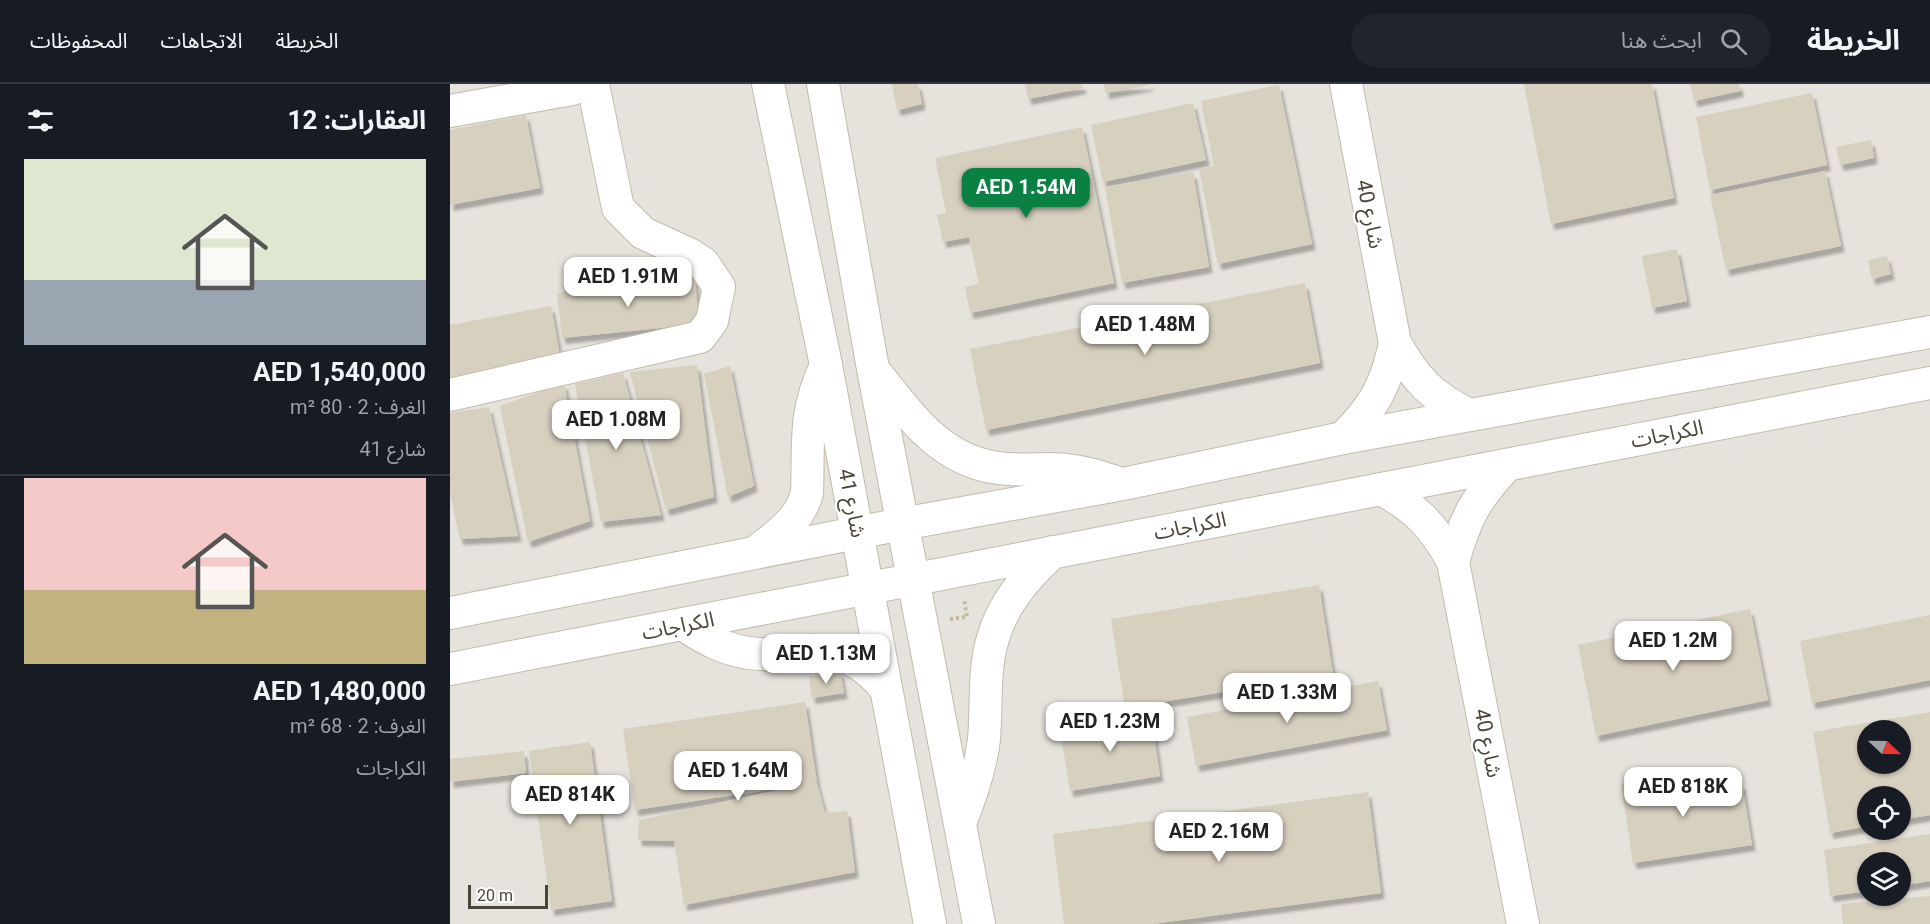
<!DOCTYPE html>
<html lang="ar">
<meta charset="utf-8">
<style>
:root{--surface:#171b24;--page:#20242c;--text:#f1f3f6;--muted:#9ea1a6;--line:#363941;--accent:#0b8043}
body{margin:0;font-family:Roboto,"Noto Sans Arabic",sans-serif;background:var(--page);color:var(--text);direction:rtl;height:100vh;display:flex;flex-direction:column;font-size:22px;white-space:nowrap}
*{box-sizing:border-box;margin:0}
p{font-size:20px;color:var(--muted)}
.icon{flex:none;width:33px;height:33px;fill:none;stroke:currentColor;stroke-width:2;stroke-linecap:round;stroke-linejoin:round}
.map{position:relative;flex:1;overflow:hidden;direction:ltr}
.drawer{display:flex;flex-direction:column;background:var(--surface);width:450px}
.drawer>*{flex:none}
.needle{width:39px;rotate:112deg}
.controls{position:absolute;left:1407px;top:636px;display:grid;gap:12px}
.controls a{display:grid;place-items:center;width:54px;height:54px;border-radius:50%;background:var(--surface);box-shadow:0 2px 4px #0004;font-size:30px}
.scale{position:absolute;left:18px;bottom:15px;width:80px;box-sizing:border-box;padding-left:6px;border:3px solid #4b4438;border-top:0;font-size:16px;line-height:21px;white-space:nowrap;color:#4b4438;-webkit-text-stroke:4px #fff;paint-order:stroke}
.price{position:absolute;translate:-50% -51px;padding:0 14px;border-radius:12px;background:#fff;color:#222;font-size:20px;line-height:39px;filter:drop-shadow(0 2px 3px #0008)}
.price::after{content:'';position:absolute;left:50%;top:36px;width:18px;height:14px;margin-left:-9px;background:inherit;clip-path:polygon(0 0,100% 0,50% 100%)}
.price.active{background:var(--accent);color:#fff}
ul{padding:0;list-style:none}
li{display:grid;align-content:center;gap:12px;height:318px;padding:0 24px}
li+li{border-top:2px solid var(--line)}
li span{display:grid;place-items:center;height:186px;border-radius:0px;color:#555}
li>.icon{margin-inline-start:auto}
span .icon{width:108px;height:108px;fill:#fffc;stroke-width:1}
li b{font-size:26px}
h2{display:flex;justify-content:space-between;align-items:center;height:72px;padding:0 24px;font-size:26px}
header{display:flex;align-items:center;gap:36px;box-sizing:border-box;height:84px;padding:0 30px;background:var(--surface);border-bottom:2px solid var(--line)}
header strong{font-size:28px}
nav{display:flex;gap:33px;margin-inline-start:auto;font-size:21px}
.search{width:420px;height:54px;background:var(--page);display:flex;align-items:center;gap:15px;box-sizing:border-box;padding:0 21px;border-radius:33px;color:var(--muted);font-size:22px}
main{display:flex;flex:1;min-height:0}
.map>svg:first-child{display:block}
.industrial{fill:#e6e2dc;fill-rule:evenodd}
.building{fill:#d8d0bf;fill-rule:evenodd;filter:url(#shadow)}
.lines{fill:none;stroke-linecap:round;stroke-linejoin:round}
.minor-casing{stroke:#c2bcac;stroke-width:34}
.path{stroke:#c5b89d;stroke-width:4;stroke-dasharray:3 3;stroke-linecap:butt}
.minor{stroke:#fff;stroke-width:32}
.labels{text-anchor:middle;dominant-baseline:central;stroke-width:4.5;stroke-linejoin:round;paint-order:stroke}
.street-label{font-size:21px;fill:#4b4438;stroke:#fff}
</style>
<header>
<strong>الخريطة</strong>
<div class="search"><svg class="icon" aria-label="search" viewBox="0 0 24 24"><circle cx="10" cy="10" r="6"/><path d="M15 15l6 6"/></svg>ابحث هنا</div>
<nav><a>الخريطة</a><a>الاتجاهات</a><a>المحفوظات</a></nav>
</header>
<main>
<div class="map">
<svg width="1480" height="840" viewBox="0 0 1480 840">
<defs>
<filter id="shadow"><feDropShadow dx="3.5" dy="6" stdDeviation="1.5" flood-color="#0004"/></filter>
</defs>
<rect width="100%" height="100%" fill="#f6f3eb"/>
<path class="industrial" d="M0 0H1480V840H0ZM1418 646H1450V680H1418ZM1418 712H1450V746H1418ZM1418 778H1450V812H1418Z"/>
<g class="building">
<polygon points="442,0 468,0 472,20 447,26"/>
<polygon points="575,0 632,0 633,4 578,15"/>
<polygon points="654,0 700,0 700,1 656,9"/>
<polygon points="1074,0 1202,0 1224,114 1101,140"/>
<polygon points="1240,0 1289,0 1290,7 1244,17"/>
<polygon points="829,1 862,160 768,180 749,85 764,82 751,17"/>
<polygon points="1362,9 1377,81 1260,106 1246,33"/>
<polygon points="743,19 756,76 653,98 641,41"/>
<polygon points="76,31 90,104 0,121 0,46"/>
<polygon points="632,43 664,199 520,229 515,203 529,200 519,153 493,158 487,131 496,129 485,74"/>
<polygon points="1421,56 1424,74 1390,81 1386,63"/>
<polygon points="1375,87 1391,162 1276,186 1260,111"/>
<polygon points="743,88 759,183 672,199 655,103"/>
<polygon points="1227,165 1237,217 1202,224 1192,172"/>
<polygon points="1437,172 1441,190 1422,195 1418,176"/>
<polygon points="245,194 249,240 112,254 107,209"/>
<polygon points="855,199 870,279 536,346 520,265"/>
<polygon points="101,222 111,278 0,299 0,241"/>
<polygon points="247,281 264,413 216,426 180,288"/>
<polygon points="280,282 304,402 278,413 254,290"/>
<polygon points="173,289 211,431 151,438 125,300"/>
<polygon points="114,299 140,437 78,458 50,322"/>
<polygon points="39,323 68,452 10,455 0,409 0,329"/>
<polygon points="869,501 883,590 675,624 661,535"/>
<polygon points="1300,525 1318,616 1146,652 1128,561"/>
<polygon points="1480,531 1480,596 1362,619 1350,557"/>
<polygon points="390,587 394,609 362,614 359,593"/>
<polygon points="928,597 937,646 746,682 737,633"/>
<polygon points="355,618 367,699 375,729 397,727 405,788 234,821 224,757 188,756 189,736 357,700 185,726 173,645"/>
<path d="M1480 628V731L1450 736V712H1418V742L1380 749 1363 648ZM1418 646H1450V680H1418Z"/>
<polygon points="701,631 710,692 620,707 610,645"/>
<polygon points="140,658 162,817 101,826 79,667"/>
<polygon points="74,667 76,689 0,698 0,675"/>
<polygon points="1237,690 1240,707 1292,699 1302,761 1183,779 1171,700"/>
<polygon points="918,708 931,809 702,840 614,840 603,750"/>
<polygon points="1480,750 1480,797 1450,802 1450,778 1418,778 1418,807 1380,812 1374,766"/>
<polygon points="1480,812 1480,840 1393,840 1391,820"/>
</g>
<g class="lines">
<g class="minor-casing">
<g id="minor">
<polyline points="318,0 376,281 480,840"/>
<polyline points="373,0 423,285 529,840"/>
<path d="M896 0 945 259C966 296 981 312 1019 331"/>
<polyline points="0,27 122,5 134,0"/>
<path d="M426 289C462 334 494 382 559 385 572 386 586 385 600 385 622 385 643 390 663 397"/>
<polyline points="0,311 250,253 262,237 269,203 253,179 239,170 193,149 168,124 143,0"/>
<path d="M893 354C924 323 936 302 945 259"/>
<path d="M931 405C966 424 984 442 1003 478L1073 840"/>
<path d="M308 466C329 450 350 436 357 409 359 358 353 331 376 281"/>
<path d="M1003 478C1015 434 1026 414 1057 381"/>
<polyline points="0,529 452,440 673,400 893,354 1480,248"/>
<path d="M234 541C258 557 281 569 311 570 326 571 341 568 357 567 391 565 415 579 436 605"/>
<polyline points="0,585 1480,299"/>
<path d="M510 739C521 712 531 684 534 655 537 621 533 587 543 554 553 519 577 492 603 468"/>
</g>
</g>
<polyline class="path" points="500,535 517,533 514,515"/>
<use href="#minor" class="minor"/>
</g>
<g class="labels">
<g class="street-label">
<text transform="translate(920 130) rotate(79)">شارع 40</text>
<text transform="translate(1217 350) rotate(-11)">الكراجات</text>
<text transform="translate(402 419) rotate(79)">شارع 41</text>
<text transform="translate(740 442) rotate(-11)">الكراجات</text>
<text transform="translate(228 542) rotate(-11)">الكراجات</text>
<text transform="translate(1038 659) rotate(79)">شارع 40</text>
</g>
</g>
</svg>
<div class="controls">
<a><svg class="needle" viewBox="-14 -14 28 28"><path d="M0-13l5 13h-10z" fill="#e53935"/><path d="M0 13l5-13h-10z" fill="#9ea1a6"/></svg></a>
<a><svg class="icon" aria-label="locate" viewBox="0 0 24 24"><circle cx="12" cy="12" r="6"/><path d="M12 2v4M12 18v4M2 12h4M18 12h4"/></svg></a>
<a><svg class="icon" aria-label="layers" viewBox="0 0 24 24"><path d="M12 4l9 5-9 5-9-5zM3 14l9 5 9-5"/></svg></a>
</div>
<div class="scale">20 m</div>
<b class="price active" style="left:576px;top:135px">AED 1.54M</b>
<b class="price" style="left:178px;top:224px">AED 1.91M</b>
<b class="price" style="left:695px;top:272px">AED 1.48M</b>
<b class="price" style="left:166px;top:367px">AED 1.08M</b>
<b class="price" style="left:1223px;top:588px">AED 1.2M</b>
<b class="price" style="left:376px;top:601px">AED 1.13M</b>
<b class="price" style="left:837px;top:640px">AED 1.33M</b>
<b class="price" style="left:660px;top:669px">AED 1.23M</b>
<b class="price" style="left:288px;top:718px">AED 1.64M</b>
<b class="price" style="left:1233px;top:734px">AED 818K</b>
<b class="price" style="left:120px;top:742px">AED 814K</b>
<b class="price" style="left:769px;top:779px">AED 2.16M</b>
</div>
<section class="drawer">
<h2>العقارات: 12<svg class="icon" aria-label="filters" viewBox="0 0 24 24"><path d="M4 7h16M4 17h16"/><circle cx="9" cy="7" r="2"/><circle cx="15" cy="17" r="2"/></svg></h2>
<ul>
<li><span style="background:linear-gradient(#dfe7d0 65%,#9aa5b1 0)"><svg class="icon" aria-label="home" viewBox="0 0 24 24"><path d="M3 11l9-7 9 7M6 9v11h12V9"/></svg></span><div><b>AED 1,540,000</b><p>الغرف: 2 · 80 m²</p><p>شارع 41</p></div></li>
<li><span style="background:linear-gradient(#f6c9c9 60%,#c2b280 0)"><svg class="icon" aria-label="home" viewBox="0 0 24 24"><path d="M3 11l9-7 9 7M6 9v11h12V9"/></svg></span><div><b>AED 1,480,000</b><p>الغرف: 2 · 68 m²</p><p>الكراجات</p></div></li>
</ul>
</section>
</main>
